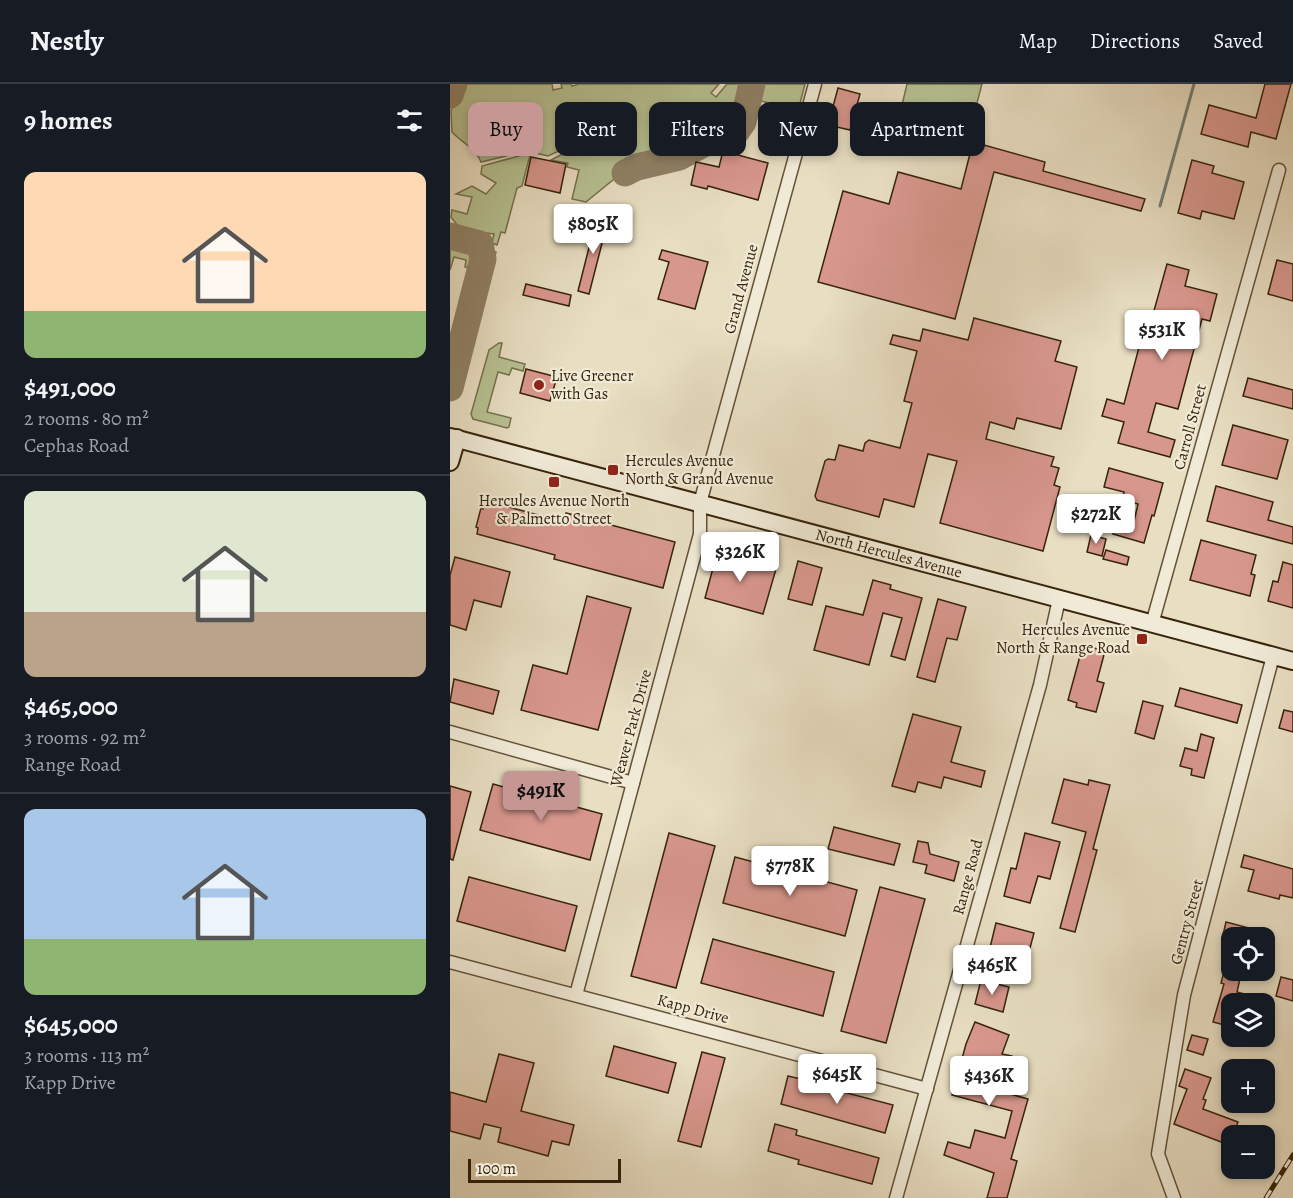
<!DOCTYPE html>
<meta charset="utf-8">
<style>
:root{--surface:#171b24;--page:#20242c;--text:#f1f3f6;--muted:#9ea1a6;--line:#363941;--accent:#c59692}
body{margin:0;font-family:Alegreya,serif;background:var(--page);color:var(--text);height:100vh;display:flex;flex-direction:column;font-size:22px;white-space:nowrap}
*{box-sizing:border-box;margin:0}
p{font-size:20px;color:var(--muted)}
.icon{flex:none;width:33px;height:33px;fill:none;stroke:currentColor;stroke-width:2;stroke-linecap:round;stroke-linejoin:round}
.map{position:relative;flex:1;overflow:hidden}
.details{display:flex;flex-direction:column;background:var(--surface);width:450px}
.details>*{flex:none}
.banner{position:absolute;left:18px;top:18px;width:570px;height:54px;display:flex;gap:12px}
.tools{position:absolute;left:771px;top:843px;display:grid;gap:12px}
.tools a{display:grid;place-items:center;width:54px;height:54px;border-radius:12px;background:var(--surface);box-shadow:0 3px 9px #0003;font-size:30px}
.scale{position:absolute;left:18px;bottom:15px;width:153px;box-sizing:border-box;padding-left:6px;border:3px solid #37240b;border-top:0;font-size:16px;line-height:21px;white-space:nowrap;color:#37240b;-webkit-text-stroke:4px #f0ead7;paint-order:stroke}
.price{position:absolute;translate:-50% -51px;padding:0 14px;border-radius:6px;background:#fff;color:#222;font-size:20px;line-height:39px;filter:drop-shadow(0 2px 3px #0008)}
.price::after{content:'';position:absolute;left:50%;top:36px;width:18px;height:14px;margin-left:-9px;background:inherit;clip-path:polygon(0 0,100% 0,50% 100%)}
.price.selected{background:var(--accent);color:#111}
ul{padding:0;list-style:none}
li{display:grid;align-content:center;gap:12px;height:318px;padding:0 24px}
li+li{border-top:2px solid var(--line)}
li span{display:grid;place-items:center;height:186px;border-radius:12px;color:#555}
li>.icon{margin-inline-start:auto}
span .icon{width:108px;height:108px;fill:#fffc;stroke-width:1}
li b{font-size:26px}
h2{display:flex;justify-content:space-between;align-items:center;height:72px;padding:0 24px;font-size:26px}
.chip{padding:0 21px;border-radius:12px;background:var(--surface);box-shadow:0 3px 9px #0003;font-size:21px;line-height:54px}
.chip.selected{background:var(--accent);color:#111}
header{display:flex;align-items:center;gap:36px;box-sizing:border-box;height:84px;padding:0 30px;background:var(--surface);border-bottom:2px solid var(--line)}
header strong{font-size:28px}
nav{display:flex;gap:33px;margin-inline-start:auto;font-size:21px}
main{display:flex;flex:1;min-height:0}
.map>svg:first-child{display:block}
.green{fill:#b7c192;stroke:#77724e;stroke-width:1.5}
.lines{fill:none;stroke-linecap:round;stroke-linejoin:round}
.stream{stroke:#727e75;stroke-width:3}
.taxiway{stroke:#908166;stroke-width:27}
.building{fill:#d8978d;stroke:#37240b;stroke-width:1.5}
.street-casing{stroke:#635239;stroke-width:15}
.secondary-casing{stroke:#37240b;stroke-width:20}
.street{stroke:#f0ead7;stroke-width:12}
.secondary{stroke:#f0ead7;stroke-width:16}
.rail-casing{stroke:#37240b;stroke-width:5}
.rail{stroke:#f0ead7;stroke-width:3;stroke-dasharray:9;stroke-linecap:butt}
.poi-dot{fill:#8f2418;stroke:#f0ead7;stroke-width:2}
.labels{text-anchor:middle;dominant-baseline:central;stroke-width:4.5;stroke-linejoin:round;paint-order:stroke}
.street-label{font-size:16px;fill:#37240b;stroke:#f0ead7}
.poi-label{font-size:16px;fill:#37240b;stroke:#f0ead7;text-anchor:start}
</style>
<header>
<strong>Nestly</strong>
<nav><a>Map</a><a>Directions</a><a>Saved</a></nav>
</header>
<main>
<section class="details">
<h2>9 homes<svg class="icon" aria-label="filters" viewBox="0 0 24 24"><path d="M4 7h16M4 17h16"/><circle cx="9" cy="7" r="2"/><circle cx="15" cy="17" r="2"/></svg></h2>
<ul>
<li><span style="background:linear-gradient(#ffd9b3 75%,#8fb573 0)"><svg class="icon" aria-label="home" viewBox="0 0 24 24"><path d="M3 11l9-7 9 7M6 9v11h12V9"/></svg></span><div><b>$491,000</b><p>2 rooms · 80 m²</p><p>Cephas Road</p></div></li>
<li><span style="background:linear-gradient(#dfe7d0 65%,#b9a48a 0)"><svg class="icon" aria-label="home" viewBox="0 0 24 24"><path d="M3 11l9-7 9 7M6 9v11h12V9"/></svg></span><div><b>$465,000</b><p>3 rooms · 92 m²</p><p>Range Road</p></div></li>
<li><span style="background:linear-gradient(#a9c7e8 70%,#8fb573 0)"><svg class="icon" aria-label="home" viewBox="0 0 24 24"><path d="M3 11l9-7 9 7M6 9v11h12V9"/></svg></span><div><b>$645,000</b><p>3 rooms · 113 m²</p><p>Kapp Drive</p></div></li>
</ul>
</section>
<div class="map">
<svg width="843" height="1114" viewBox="0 0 843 1114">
<rect width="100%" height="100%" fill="#e8dec2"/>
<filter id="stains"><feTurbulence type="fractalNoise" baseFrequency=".00333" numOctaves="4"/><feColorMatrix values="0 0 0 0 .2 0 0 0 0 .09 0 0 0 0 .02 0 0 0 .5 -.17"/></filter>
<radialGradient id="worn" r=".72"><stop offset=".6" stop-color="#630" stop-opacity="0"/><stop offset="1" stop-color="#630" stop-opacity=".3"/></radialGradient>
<g class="green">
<path d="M12 0H102L103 6 112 4 111 0H121L122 2 129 0H269L261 9 266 13 277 0H297L288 32 283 41 275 48 265 50 228 67 188 80 174 87 136 118 122 115 129 86 117 83 118 79 101 76 124 64V60L98 72 77 67 31 78C26 64 12 59 2 48L1 27Z"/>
<polygon points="307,0 355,0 348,27 311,17 305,7"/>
<polygon points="457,0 532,0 523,34 512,39 456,34 452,21"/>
<polygon points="76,70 80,71 72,102 67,104 55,149 51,148 47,161 42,159 44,150 36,149 35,153 40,154 39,158 15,151 1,133 2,126 17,130 22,113 6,110 22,102 36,110 46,99 31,90 32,82"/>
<polygon points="0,155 22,161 29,174 26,186 15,183 16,176 4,173 0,186"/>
<polygon points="39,167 46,168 9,310 0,315 10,282"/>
<polygon points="49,259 52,259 49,273 75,280 73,287 62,284 59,291 48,288 37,328 61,334 59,343 57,344 23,335 21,330 39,266"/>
</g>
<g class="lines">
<polyline class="stream" points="710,122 744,0"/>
<g class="taxiway">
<polyline points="0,11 4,0"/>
<polyline points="175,89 187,83 229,73 255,59 275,54 286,48 293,38 302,0"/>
<polyline points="0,152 30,160 33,175 0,304"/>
</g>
</g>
<g class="building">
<polygon points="815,0 841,0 826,55 801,48 798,63 751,50 759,21 806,34"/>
<polygon points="388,4 410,10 400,46 378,41"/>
<polygon points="523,58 595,78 593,87 695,115 691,127 544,88 505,235 368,198 393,107 439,120 448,88 511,105"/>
<polygon points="273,67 318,79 308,116 258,102 257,105 241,101 246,78 269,83"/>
<polygon points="81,73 116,80 110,109 75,101"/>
<polygon points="742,76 764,82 762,89 794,98 784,135 752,127 750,135 728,129"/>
<polygon points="147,132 158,136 139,210 128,207"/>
<polygon points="212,166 258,178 245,225 208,215 219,178 209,175"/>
<polygon points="827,176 843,180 843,217 818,210"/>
<polygon points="717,180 739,186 735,202 767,210 760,237 752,235 728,325 706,319 698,348 725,356 720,373 668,359 674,338 652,332 657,315 674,320 697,233 702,234"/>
<polygon points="76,200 121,211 119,222 73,211"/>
<polygon points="524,234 611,257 605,277 627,283 611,345 567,334 564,345 540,338 536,355 604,373 601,382 609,384 604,401 610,403 593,467 490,439 507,377 478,370 464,423 434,415 429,433 367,416 365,412 375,377 378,375 385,376 389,361 413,367 415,359 419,356 450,364 462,319 454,317 467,267 440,260 443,251 470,257 473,245 518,256"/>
<polygon points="76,285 107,293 100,317 70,309"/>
<polygon points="798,294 843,306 843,325 793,312"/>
<polygon points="783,341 838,356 827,395 772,381"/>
<polygon points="659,384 713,399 704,432 702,431 694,459 663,450 667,433 684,437 688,420 672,416 674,408 654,403"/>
<polygon points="766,402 823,418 818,436 843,443 843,460 757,437"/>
<polygon points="40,418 96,433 96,435 113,440 116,429 225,458 213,504 104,475 105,471 27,450 28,444 26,443 31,424 33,425 35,419 40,420"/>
<polygon points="641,451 656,455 652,472 637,468"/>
<polygon points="751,456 806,471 801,490 805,491 800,512 740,496"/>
<polygon points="656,466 679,473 677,481 653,475"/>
<polygon points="267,469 326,485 313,530 255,514"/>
<polygon points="5,473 60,488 51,523 24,516 16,546 0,541 0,491"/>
<polygon points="348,477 372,484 362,521 338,515"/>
<polygon points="833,478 843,481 843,524 818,517 823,497 828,498"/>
<polygon points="423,496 441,501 440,505 472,514 455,576 441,572 452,534 433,529 419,581 364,566 376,522 413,531"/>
<polygon points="137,512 181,524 148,646 71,626 83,581 117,590"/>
<polygon points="488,515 516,523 507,556 497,554 485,598 467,593"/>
<polygon points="633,561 655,567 647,597 654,599 646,628 626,623 627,619 618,616"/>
<polygon points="4,595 49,607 43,630 0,618"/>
<polygon points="730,604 792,621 787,639 725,622"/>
<polygon points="693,617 713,622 704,655 685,649"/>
<polygon points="834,626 843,628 843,648 829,644"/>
<polygon points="463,630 511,643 501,678 535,687 531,703 494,693 491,704 468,698 465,708 442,702"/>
<polygon points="751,650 764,654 754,694 741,691 742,685 730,682 735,664 747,667"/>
<polygon points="614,695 638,701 639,696 660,701 643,765 647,766 625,848 610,844 636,748 602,739"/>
<polygon points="43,700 152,730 140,776 30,746"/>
<polygon points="0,702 21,708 3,776 0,775"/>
<polygon points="384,743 450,760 444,781 378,765"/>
<polygon points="219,749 265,762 226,904 181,892"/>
<polygon points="575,749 610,758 600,795 588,792 580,819 554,812 561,784 566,785"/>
<polygon points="468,757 478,759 480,770 509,778 504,797 475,789 477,781 463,778"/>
<polygon points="794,771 843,785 843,814 830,811 829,815 798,807 804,786 791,783"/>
<polygon points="285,773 407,806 395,852 273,819"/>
<polygon points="19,793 127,822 115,867 7,837"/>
<polygon points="430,803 475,815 436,959 391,947"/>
<polygon points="776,838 799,844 797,854 784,854 773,851"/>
<polygon points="546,839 584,849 573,890 536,880"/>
<polygon points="263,855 384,888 373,932 251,899"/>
<polygon points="779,870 782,871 782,886 792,886 787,908 821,917 821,920 782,920 782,943 763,938 774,900 771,899"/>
<polygon points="831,893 843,896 843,917 826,912"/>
<polygon points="531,896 559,903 553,928 525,920"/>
<polygon points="525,938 559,951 552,970 562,972 553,1008 578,1015 561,1075 567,1077 557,1114 537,1114 544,1089 494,1071 498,1058 520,1064 525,1046 555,1054 562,1027 502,1011 516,960"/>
<polygon points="742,951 758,955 753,971 737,966"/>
<polygon points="164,962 226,979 218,1009 156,992"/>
<polygon points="252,968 275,974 251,1063 228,1057"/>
<polygon points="49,970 84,979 71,1027 124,1041 119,1061 102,1057 98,1072 48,1058 51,1044 34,1040 30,1055 0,1047 0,1008 36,1018"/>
<polygon points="735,985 761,994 753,1015 756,1016 753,1025 788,1038 779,1061 724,1040 737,1005 729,1002"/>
<polygon points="338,992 355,996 355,998 443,1021 435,1049 331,1020"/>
<polygon points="325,1040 347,1046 346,1051 429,1074 422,1100 348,1080 349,1076 318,1067"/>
</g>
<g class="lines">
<g class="street-casing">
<g id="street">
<polyline points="702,540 829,86"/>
<polyline points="0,648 183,699"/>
<polyline points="0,878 477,1005"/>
<polyline points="126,911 250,450 250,419 365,0"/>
<polyline points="446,1114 590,601 609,515"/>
<polyline points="724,1114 708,1070 734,911 823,572"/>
</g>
</g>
<g class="secondary-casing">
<g id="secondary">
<path id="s1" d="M0 353 843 577"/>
<polyline points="0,378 7,354"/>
</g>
</g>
<use href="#street" class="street"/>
<use href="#secondary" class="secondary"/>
<g class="rail-casing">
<polyline id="rail" points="816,1114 843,1071"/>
</g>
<use href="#rail" class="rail"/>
</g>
<g class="poi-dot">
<circle cx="89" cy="301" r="6"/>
<rect x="157" y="380" width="12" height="12" rx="3"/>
<rect x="98" y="392" width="12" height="12" rx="3"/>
<rect x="686" y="549" width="12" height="12" rx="3"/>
</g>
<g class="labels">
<g class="street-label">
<text transform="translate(291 205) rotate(-75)">Grand Avenue</text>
<text transform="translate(740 343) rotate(-75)">Carroll Street</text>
<text stroke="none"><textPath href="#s1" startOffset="454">North Hercules Avenue</textPath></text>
<text transform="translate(181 644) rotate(-75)">Weaver Park Drive</text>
<text transform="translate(518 793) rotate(-75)">Range Road</text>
<text transform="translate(737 838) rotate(-75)">Gentry Street</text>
<text transform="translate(243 925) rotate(15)">Kapp Drive</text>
</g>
<g class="poi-label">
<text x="101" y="292">Live Greener<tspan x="101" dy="18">with Gas</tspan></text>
<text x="175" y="377">Hercules Avenue<tspan x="175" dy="18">North &amp; Grand Avenue</tspan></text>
<text x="104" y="417" text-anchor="middle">Hercules Avenue North<tspan x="104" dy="18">&amp; Palmetto Street</tspan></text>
<text x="680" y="546" text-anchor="end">Hercules Avenue<tspan x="680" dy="18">North &amp; Range Road</tspan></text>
</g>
</g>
<rect width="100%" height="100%" filter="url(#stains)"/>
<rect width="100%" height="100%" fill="url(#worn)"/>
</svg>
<div class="tools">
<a><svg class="icon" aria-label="locate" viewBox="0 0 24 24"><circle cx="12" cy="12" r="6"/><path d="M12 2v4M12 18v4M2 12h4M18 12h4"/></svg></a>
<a><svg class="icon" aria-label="layers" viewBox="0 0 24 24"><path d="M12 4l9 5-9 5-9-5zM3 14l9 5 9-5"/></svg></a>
<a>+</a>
<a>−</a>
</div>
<div class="scale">100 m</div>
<b class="price" style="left:143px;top:171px">$805K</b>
<b class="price" style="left:712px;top:277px">$531K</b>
<b class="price" style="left:646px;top:461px">$272K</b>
<b class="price" style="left:290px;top:499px">$326K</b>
<b class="price selected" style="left:91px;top:738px">$491K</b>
<b class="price" style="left:340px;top:813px">$778K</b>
<b class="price" style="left:542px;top:912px">$465K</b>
<b class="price" style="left:387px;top:1021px">$645K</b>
<b class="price" style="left:539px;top:1023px">$436K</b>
<div class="banner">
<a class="chip selected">Buy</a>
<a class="chip">Rent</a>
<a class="chip">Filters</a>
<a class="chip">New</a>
<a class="chip">Apartment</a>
</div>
</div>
</main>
